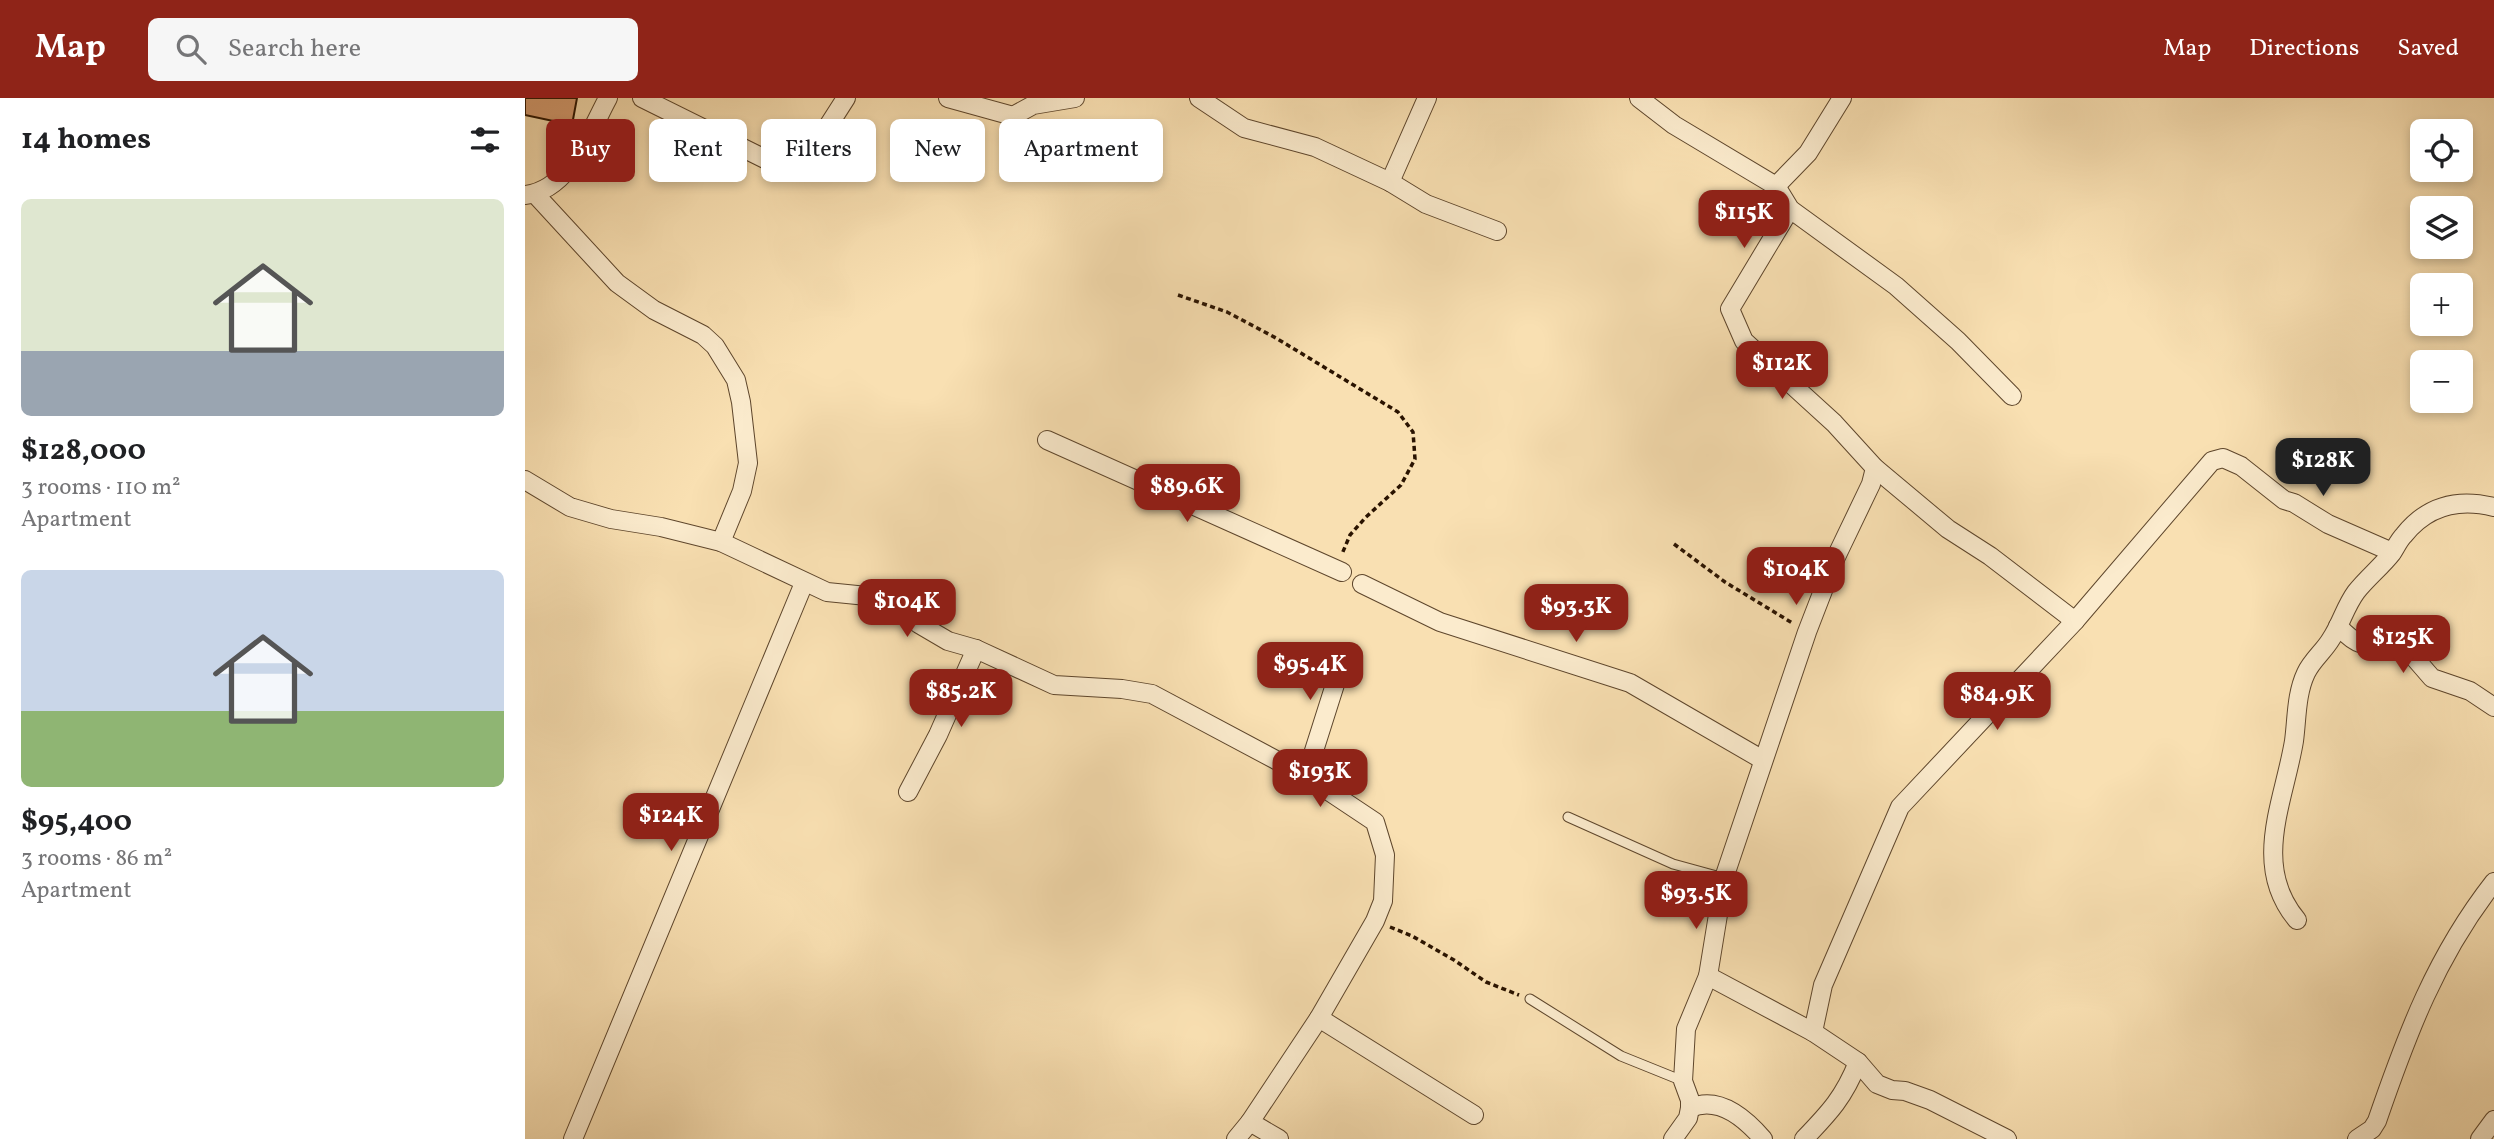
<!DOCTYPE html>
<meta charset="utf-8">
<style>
:root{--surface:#fff;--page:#f6f6f6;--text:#202124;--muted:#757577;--accent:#8f2418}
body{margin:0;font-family:Vollkorn,serif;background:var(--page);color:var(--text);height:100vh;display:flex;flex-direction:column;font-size:26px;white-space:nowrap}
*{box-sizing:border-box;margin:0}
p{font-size:23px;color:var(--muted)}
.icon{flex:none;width:38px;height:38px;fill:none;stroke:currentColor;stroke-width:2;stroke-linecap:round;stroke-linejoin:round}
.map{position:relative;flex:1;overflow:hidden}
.side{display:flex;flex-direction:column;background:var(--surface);width:525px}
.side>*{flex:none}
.hud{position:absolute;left:21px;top:21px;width:665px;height:63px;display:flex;gap:14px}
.buttons{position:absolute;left:1885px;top:21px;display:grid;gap:14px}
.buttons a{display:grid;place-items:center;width:63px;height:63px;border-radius:10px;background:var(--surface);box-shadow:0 4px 10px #0003;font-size:35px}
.price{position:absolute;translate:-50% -60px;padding:0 16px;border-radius:14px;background:var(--accent);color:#fff;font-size:23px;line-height:46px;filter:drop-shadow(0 2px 4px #0008)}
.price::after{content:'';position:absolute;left:50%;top:42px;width:21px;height:16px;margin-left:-10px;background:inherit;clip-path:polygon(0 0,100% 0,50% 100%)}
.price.current{background:#222;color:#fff}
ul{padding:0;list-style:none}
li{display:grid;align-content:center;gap:14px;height:371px;padding:0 21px}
li span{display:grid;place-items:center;height:217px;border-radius:10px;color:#555}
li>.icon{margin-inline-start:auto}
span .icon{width:126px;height:126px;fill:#fffc;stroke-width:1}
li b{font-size:30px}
h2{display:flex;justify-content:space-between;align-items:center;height:84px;padding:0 21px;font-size:30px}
.chip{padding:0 24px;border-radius:10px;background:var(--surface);box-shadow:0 4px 10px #0003;font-size:24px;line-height:63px}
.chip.current{background:var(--accent);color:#fff}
header{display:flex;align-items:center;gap:42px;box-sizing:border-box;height:98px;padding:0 35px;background:var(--accent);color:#fff}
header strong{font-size:33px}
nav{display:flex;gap:38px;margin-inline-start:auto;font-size:24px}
.search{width:490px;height:63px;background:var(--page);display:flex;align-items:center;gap:18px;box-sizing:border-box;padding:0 24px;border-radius:10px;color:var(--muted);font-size:26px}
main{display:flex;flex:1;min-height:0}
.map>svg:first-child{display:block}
.building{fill:#d79e72;stroke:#2a1300;stroke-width:2}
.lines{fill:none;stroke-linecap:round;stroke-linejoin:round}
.lane-casing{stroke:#5e462c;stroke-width:11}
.street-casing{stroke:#5e462c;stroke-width:20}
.path{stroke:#2a1300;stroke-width:3.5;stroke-dasharray:5 3.5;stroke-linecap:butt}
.lane{stroke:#fbebcd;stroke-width:9}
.street{stroke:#fbebcd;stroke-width:18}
</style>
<header>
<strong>Map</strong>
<div class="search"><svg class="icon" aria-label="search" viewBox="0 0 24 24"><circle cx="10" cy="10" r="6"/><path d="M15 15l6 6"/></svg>Search here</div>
<nav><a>Map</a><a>Directions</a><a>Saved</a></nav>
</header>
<main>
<section class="side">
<h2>14 homes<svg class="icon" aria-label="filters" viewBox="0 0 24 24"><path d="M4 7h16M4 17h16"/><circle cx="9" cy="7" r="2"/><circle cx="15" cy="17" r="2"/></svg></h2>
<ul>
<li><span style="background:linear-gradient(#dfe7d0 70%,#9aa5b1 0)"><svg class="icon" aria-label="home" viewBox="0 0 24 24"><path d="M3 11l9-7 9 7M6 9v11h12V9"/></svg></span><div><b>$128,000</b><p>3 rooms · 110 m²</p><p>Apartment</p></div></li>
<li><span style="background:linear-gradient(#c9d6e8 65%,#8fb573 0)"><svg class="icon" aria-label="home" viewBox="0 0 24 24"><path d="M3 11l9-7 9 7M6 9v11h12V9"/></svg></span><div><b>$95,400</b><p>3 rooms · 86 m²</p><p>Apartment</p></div></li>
</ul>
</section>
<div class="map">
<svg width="1969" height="1041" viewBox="0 0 1969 1041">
<rect width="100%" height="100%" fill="#f9e0b2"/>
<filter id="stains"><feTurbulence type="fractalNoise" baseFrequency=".00286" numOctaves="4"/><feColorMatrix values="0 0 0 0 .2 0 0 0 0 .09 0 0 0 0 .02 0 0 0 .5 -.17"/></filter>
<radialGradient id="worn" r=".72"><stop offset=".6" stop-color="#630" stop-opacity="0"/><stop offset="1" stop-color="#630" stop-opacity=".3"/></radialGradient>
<polygon class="building" points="0,0 52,0 47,27 0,17"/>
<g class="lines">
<g class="lane-casing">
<g id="lane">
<polyline points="1043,719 1148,766 1199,780"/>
<polyline points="1005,901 1096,958 1158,983"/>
</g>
</g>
<g class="street-casing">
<g id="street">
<polyline points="117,0 246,64 268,67 282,61 321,0"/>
<polyline points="423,0 488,18 508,7 550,0"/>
<polyline points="674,0 719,30 790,49 865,84 901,106 972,133"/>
<polyline points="1114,0 1149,27 1251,88 1265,111 1371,188 1433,243 1487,298"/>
<polyline points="865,84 902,0"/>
<polyline points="1251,88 1283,55 1317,0"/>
<polyline points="10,96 92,185 129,212 178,237 190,248 211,282 216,304 223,365 217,393 196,444"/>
<path d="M0 97C45 92 64 35 83 0"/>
<polyline points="1265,111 1205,211 1219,243 1309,325 1350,370 1423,431 1465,458 1550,523"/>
<polyline points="522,342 817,474"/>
<polyline points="0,382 45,409 86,421 136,429 196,444 302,494 352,499 368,506 394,526 423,543 451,551 529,587 597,591 627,596 781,678"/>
<polyline points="837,486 915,524 1105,585 1238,662"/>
<path d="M1813 528C1837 554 1843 547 1874 542L1907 580 1945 593 1969 609"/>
<polyline points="383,694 413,637 451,551"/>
<path d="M1772 822C1726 767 1759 704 1769 643 1772 621 1771 596 1781 575 1787 562 1799 553 1806 541 1816 526 1820 509 1831 494 1842 480 1856 469 1867 455 1871 449 1874 442 1879 437 1902 408 1933 400 1969 409"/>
<polyline points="1183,878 1288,934 1333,964 1352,986 1367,992 1380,993 1405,1002 1482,1041"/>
<polyline points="794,920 949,1017"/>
<polyline points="1288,934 1298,887 1375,709 1550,523 1687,363 1698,360 1716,368 1759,402 1769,405 1803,426 1867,454"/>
<path d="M1165 1010C1194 997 1220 1020 1238 1041"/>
<polyline points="48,1041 279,485"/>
<polyline points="711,1041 725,1024"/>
<polyline points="754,1041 725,1024 794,920 850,823 858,803 860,757 850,724 781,678 819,558"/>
<polyline points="1148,1041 1163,1020 1165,1010 1165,1002 1158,983 1161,931 1183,878 1199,780 1282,534 1311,459 1346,386 1350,370"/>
<path d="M1279 1041C1305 1014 1319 999 1333 964"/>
<path d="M1832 1041 1847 1031 1852 1023C1882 936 1911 858 1969 784"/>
<polyline points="1955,1041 1969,1022"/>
</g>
</g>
<g class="path">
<polyline points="653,197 702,214 751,240 873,314 888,334 890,361 876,387 841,419 825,437 817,456"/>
<polyline points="1149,446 1200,484 1269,526"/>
<polyline points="865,829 887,838 929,862 961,884 994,897"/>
</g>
<use href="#lane" class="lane"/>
<use href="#street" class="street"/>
</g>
<rect width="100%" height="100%" filter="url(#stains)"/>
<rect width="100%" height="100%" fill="url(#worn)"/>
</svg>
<div class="buttons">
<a><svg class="icon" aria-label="locate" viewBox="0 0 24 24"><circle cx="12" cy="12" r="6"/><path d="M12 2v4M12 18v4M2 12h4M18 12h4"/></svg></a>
<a><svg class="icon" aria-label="layers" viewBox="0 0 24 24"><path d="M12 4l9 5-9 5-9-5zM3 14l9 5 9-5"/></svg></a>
<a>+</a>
<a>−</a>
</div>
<b class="price" style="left:1219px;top:152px">$115K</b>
<b class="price" style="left:1257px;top:303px">$112K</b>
<b class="price current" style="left:1798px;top:400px">$128K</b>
<b class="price" style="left:662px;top:426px">$89.6K</b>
<b class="price" style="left:1271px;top:509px">$104K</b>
<b class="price" style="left:382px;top:541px">$104K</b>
<b class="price" style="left:1051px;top:546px">$93.3K</b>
<b class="price" style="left:1878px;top:577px">$125K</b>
<b class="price" style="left:785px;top:604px">$95.4K</b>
<b class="price" style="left:436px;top:631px">$85.2K</b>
<b class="price" style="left:1472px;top:634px">$84.9K</b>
<b class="price" style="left:795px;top:711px">$193K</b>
<b class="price" style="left:146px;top:755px">$124K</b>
<b class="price" style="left:1171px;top:833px">$93.5K</b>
<div class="hud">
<a class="chip current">Buy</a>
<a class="chip">Rent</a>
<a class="chip">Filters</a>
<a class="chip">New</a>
<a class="chip">Apartment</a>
</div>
</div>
</main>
